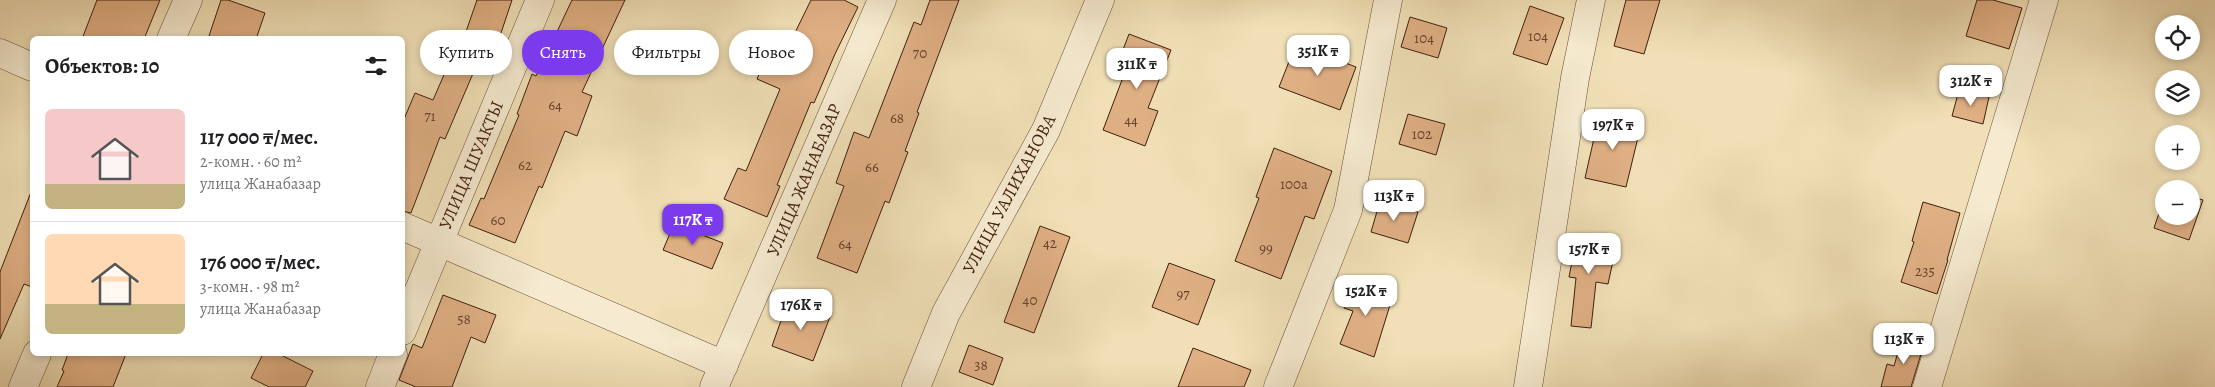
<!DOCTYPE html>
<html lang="ru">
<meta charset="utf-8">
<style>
:root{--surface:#fff;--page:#f6f6f6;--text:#202124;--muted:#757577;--line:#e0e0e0;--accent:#7c3aed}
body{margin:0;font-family:Alegreya,serif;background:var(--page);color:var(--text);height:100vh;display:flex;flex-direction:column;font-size:19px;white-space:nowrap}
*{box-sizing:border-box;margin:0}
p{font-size:16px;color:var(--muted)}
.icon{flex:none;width:28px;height:28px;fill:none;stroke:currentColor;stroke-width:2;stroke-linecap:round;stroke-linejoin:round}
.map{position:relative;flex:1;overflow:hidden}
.sheet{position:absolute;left:30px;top:36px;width:375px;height:320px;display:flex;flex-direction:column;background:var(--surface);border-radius:8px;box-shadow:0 2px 8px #0003}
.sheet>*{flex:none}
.guide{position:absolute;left:420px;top:30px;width:475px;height:45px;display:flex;gap:10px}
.tools{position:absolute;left:2155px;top:15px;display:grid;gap:10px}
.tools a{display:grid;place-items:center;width:45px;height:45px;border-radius:50%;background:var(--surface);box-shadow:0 2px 8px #0003;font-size:25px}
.price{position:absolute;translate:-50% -42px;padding:0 11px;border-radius:10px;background:#fff;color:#222;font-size:16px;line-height:32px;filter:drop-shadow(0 1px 2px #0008)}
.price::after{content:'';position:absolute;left:50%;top:30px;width:15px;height:11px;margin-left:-8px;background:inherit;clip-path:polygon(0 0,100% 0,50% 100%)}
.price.current{background:var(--accent);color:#fff}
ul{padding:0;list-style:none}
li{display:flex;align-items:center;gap:15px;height:125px;padding:0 15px}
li+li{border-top:1px solid var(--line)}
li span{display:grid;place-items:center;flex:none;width:140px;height:100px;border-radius:8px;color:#555}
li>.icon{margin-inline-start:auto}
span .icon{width:60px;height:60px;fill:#fffc;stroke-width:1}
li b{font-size:21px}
h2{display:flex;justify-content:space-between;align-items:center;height:60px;padding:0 15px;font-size:21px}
.pill{padding:0 18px;border-radius:22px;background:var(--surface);box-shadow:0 2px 8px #0003;font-size:18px;line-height:45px}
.pill.current{background:var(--accent);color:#fff}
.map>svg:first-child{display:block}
.building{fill:#e0b085;stroke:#401e0d}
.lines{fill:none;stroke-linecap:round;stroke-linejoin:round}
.minor-casing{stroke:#6c4e38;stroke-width:29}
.minor{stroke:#f6ebd0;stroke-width:28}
.labels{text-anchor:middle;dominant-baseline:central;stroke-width:4;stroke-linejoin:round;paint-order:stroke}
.number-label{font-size:15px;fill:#68422b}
.street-label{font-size:18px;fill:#401e0d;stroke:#f6ebd0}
</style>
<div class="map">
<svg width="2215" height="387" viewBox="0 0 2215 387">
<rect width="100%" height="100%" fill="#f1e0b7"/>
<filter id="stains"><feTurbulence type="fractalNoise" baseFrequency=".004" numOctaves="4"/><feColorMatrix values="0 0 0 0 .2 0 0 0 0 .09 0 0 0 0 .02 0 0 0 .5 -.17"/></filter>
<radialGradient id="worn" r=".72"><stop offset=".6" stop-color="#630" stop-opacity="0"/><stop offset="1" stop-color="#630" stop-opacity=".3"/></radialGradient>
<g class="building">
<polygon points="97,0 160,0 144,39 82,39"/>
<polygon points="221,0 228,0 265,13 256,39 208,39"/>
<polygon points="477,0 512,0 499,39 489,36 445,139 440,137 411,213 402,211 402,124 415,93 433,100 457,45 461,46"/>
<polygon points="572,0 625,0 582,92 592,96 577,136 565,131 542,188 539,186 515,243 469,225 481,198 484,199 519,115 517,114 532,74 536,76"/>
<polygon points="811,0 844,0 858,7 835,54 814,103 811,102 777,185 780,186 767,217 724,199 738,168 746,171 780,89 757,79 772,43 787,49"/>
<polygon points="930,0 959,0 917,112 919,113 905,151 908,152 889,203 885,201 857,273 817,258 844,186 836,183 854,132 869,138 914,22 921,25"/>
<polygon points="1626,0 1660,0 1644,54 1614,46"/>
<polygon points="1977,0 1993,0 2022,8 2009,49 1966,36"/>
<polygon points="1530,6 1564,18 1547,65 1513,54"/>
<polygon points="1410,17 1447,28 1438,58 1401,47"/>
<polygon points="1129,34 1171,50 1148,108 1158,111 1145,146 1103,130 1122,80 1113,76"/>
<polygon points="1296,44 1356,67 1340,110 1279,87"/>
<polygon points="1959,90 1989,97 1983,124 1952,116"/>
<polygon points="1408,114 1445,124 1436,155 1399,144"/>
<polygon points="1599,116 1641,125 1626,187 1585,178"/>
<polygon points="1274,148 1332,171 1314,219 1305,216 1281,279 1235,261 1259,198 1256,197"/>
<polygon points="31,192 32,192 32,287 24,284 0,339 0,272"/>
<polygon points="2191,196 2203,200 2189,240 2154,228 2164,198 2164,216 2191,216"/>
<polygon points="1380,201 1418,212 1408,243 1371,232"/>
<polygon points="1923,202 1960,213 1947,260 1948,260 1937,294 1901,282 1914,242 1912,241"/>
<polygon points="674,224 723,243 712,269 663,250"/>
<polygon points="1040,226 1070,237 1034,333 1004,322"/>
<polygon points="1577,235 1617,243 1608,284 1596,282 1591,328 1571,326 1576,278 1569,277"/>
<polygon points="1169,263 1215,280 1198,325 1152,307"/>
<polygon points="1352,280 1394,292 1374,357 1340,344 1353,311 1344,308"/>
<polygon points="443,295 496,315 485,343 471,337 452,387 416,387 399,380 413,344 422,348"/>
<polygon points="788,301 830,317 813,361 772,346"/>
<polygon points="1902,338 1924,344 1911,387 1881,387 1887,364 1894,366"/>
<polygon points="969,345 1003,358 993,385 959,372"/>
<polygon points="1193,348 1251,370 1244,387 1178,387"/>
<polygon points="68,354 126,354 113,387 57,387 64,371 62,370"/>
<polygon points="263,354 279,354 313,371 305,387 269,387 251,378"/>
</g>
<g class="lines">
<g class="minor-casing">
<g id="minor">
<polyline points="171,39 188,0"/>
<polyline points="0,53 32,67"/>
<polyline points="402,226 724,365"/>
<polyline points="402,331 540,0"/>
<polyline points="23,387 37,354"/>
<polyline points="380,387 393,354"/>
<polyline points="714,387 882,0"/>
<polyline points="916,387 946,313 1046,130 1100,0"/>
<polyline points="1278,387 1348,210 1388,0"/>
<polyline points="1528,387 1575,78 1591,0"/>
<polyline points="1927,387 2044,0"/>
</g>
</g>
<use href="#minor" class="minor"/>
</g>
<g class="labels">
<g class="number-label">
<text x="1538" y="36">104</text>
<text x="1424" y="38">104</text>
<text x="920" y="53">70</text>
<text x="555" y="105">64</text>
<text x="430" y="116">71</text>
<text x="897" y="118">68</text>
<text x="1131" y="120">44</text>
<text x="1422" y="134">102</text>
<text x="525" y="165">62</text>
<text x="872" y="167">66</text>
<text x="1294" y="184">100а</text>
<text x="498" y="220">60</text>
<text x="1050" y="243">42</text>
<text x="845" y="244">64</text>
<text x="1266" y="248">99</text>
<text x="1925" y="271">235</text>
<text x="1183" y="294">97</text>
<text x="1030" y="300">40</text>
<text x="464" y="319">58</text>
<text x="981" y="365">38</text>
</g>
<g class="street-label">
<text transform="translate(471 165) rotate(-67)">УЛИЦА ШУАКТЫ</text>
<text transform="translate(804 180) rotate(-67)">УЛИЦА ЖАНАБАЗАР</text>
<text transform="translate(1009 194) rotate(-62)">УЛИЦА УАЛИХАНОВА</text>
</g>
</g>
<rect width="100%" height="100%" filter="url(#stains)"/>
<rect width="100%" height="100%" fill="url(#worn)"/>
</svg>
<div class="tools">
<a><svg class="icon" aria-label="locate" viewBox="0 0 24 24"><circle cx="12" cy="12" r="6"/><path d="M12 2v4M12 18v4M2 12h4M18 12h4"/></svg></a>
<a><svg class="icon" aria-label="layers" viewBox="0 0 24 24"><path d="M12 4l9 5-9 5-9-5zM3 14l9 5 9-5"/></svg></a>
<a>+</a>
<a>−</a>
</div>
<b class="price" style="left:1318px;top:77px">351K ₸</b>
<b class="price" style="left:1137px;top:90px">311K ₸</b>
<b class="price" style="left:1971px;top:107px">312K ₸</b>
<b class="price" style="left:1613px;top:151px">197K ₸</b>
<b class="price" style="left:1394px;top:222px">113K ₸</b>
<b class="price current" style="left:693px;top:246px">117K ₸</b>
<b class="price" style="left:1589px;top:275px">157K ₸</b>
<b class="price" style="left:1366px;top:317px">152K ₸</b>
<b class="price" style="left:801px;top:331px">176K ₸</b>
<b class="price" style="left:1904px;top:365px">113K ₸</b>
<div class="guide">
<a class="pill">Купить</a>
<a class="pill current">Снять</a>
<a class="pill">Фильтры</a>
<a class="pill">Новое</a>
</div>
<section class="sheet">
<h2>Объектов: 10<svg class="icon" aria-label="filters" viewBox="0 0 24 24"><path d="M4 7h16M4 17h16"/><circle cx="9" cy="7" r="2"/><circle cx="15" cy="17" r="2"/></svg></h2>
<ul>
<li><span style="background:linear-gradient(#f6c9c9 75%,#c2b280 0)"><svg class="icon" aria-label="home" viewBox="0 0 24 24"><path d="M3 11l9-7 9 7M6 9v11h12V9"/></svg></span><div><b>117 000 ₸/мес.</b><p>2-комн. · 60 m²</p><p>улица Жанабазар</p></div></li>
<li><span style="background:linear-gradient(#ffd9b3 70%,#c2b280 0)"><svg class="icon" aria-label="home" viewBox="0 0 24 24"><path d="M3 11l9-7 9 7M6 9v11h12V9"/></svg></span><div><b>176 000 ₸/мес.</b><p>3-комн. · 98 m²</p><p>улица Жанабазар</p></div></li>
</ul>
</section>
</div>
